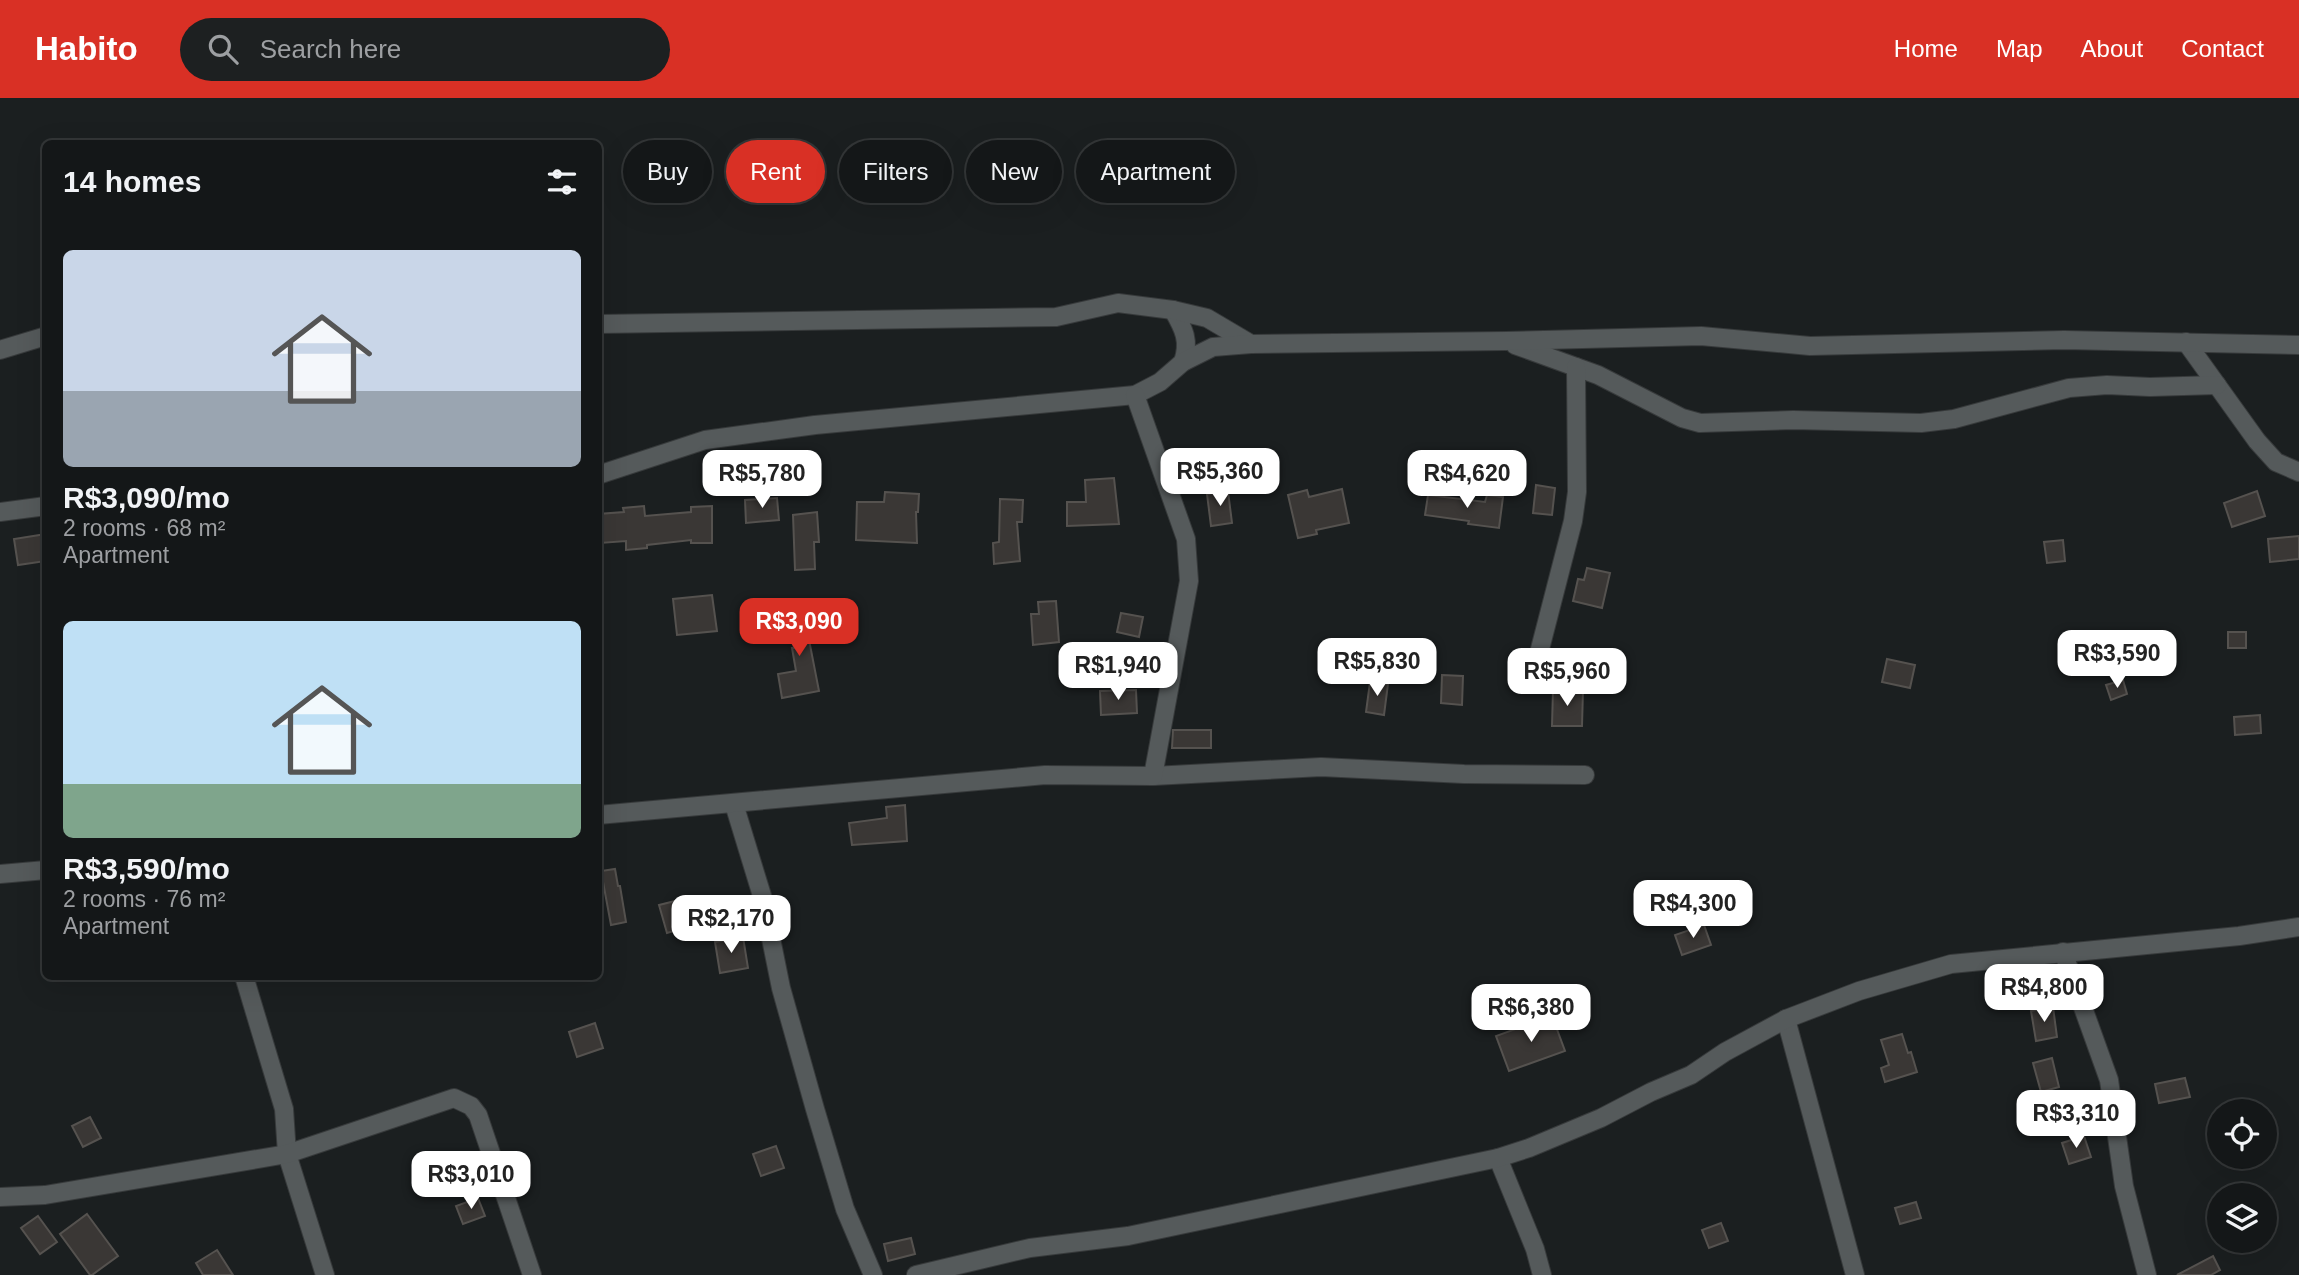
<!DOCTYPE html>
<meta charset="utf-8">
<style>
:root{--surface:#141718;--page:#1d2021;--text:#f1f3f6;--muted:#9d9fa2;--line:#333637;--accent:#d93025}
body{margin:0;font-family:Helvetica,sans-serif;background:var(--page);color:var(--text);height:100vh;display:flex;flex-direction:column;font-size:26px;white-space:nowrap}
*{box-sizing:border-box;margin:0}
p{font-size:23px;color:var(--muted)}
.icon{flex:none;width:38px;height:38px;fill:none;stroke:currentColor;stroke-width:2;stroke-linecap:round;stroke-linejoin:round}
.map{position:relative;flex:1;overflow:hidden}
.details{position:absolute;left:42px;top:42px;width:560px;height:840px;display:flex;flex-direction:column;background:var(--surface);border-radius:10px;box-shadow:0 7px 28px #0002,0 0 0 2px var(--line)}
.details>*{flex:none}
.top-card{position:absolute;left:623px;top:42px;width:665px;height:63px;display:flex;gap:14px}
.buttons{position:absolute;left:2207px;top:1001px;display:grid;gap:14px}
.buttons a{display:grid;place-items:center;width:70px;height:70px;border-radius:50%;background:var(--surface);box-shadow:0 7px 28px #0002,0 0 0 2px var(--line);font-size:35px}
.price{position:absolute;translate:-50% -60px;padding:0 16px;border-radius:14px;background:#fff;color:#222;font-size:23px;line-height:46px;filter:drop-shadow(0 2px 4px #0008)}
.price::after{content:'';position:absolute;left:50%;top:42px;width:21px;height:16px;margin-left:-10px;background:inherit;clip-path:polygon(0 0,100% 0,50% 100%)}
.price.selected{background:var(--accent);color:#fff}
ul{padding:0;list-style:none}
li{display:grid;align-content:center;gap:14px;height:371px;padding:0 21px}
li span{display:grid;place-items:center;height:217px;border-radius:10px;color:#555}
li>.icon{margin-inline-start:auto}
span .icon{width:126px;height:126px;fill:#fffc;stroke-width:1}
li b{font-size:30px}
h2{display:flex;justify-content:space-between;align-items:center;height:84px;padding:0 21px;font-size:30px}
.tag{padding:0 24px;border-radius:32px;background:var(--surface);box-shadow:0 7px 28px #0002,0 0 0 2px var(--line);font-size:24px;line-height:63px}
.tag.selected{background:var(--accent);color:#fff}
header{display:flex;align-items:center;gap:42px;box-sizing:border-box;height:98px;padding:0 35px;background:var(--accent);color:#fff}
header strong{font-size:33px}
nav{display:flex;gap:38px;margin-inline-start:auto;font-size:24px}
.search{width:490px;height:63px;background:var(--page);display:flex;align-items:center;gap:18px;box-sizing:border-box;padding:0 24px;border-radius:38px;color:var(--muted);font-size:26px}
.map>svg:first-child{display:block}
.building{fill:#3a3735;stroke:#55524f;stroke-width:2}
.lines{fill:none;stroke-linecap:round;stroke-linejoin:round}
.minor-casing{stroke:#373a3b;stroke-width:20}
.minor{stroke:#555a5b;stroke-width:18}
</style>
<header>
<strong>Habito</strong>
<div class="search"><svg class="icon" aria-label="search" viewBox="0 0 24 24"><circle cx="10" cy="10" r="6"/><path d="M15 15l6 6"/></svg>Search here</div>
<nav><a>Home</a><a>Map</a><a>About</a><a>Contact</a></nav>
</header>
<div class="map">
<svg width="2299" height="1177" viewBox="0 0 2299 1177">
<rect width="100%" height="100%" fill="#1b1f20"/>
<g class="building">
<polygon points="1114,380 1119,426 1067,428 1067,404 1086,404 1085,382"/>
<polygon points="1536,387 1555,390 1552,417 1533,415"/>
<polygon points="1342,391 1349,425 1316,432 1317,436 1298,440 1288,397 1307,392 1309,399"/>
<polygon points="1228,393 1232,425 1211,428 1207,396"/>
<polygon points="2257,393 2265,418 2232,429 2224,405"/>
<polygon points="885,394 919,396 918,414 916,414 917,445 856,442 857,404 884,404"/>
<polygon points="1428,397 1485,404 1487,397 1503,399 1499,430 1468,426 1469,423 1425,417"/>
<polygon points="777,400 779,422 746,425 745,402"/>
<polygon points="1000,401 1023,402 1022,424 1017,424 1020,463 994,466 993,445 999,444"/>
<polygon points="644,408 645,418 691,414 691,409 712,408 712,445 691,445 691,442 647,447 647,450 626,452 626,443 600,445 598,416 624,414 623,410"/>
<polygon points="817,414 819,444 814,444 815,471 795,472 793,417"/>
<polygon points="46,436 46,463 18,467 14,441"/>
<polygon points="2299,438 2299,461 2270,464 2268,441"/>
<polygon points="2063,442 2065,463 2047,465 2044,444"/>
<polygon points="1587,470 1610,475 1602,510 1573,503 1578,481 1584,482"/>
<polygon points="712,497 717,533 677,537 673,501"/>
<polygon points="1056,503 1059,544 1033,547 1031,516 1039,516 1038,504"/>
<polygon points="802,506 819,593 782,600 778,576 796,573 792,550 794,550 786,510"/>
<polygon points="1121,515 1143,519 1139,539 1117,534"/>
<rect x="2228" y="534" width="18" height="16"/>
<polygon points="1887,561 1915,567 1910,590 1882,584"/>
<polygon points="1442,577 1463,578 1462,607 1441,605"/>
<polygon points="2123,582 2127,596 2111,602 2106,587"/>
<polygon points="1370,584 1388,586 1384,617 1366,614"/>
<polygon points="1553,591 1583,592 1582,628 1552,628"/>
<polygon points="1136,592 1137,615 1101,617 1100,593"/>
<polygon points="2260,617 2261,635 2235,637 2234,619"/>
<polygon points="1173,632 1211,632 1211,650 1172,650"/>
<polygon points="905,707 907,743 852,747 849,725 887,720 886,709"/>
<polygon points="615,771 618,788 620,788 626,824 611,827 601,773"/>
<polygon points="675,803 677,811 695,806 700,825 667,835 659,807"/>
<polygon points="1704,827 1711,847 1682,857 1675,837"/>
<polygon points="743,839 748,870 720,875 715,844"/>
<polygon points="2053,909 2057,939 2036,943 2031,913"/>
<polygon points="1552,918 1565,953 1509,973 1496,938"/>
<polygon points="595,925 603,950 577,959 569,934"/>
<polygon points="1902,936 1908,955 1911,954 1917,974 1885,984 1881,970 1889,967 1881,942"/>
<polygon points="2052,960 2059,989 2041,994 2033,965"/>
<polygon points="2185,980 2190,999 2159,1005 2155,986"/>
<polygon points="90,1019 101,1040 83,1049 72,1028"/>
<polygon points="2084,1038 2091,1059 2069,1066 2062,1045"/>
<polygon points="776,1048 784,1070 761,1078 753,1056"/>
<polygon points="478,1100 485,1118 463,1126 456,1108"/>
<polygon points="1916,1104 1921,1120 1900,1126 1895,1110"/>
<polygon points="87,1116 118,1158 92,1177 90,1177 60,1136"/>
<polygon points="38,1118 57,1144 40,1156 21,1130"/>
<polygon points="1721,1125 1728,1143 1709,1150 1702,1132"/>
<polygon points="911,1140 915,1156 888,1163 884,1146"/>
<polygon points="217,1152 233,1177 203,1177 196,1165"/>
<polygon points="2213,1158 2220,1172 2211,1177 2177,1177"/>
</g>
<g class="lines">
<g class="minor-casing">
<g id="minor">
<path d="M1173 212C1184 231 1190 243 1183 264"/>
<polyline points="598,226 1056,219 1118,205 1173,212 1207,220 1251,246"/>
<polyline points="2186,244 2257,343 2276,364 2299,374"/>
<polyline points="1515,247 1598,277 1682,320 1700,325 1793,322 1921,325 1954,321 2069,290 2107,287 2150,289 2217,287"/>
<polyline points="0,252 46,238"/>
<polyline points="598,377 705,342 815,327 1135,297 1160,284 1183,264 1213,249 1251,246 1505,243 1701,238 1810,248 2064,242 2299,247"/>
<polyline points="0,414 46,408"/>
<polyline points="1532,582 1573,423 1577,394 1576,269"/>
<polyline points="1153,678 1321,669 1464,676 1585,677"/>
<polyline points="734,706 763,801 781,890 815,1011 845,1111 873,1177"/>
<polyline points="598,717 1045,677 1153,678 1189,483 1186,441 1135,297"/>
<polyline points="0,776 46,772"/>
<polyline points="2063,854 2109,982 2124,1088 2147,1177"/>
<polyline points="244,878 284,1011 287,1056 325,1177"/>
<polyline points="1786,921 1855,1177"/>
<polyline points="1498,1060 1535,1151 1542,1177"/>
<polyline points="0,1099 45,1097 287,1056 454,1000 471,1008 478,1017 532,1177"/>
<polyline points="916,1177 1030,1150 1128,1138 1498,1060 1529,1050 1601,1020 1651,994 1691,977 1725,954 1786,921 1859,893 1951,866 2239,838 2299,829"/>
</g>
</g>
<use href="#minor" class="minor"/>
</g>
</svg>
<div class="buttons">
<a><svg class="icon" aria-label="locate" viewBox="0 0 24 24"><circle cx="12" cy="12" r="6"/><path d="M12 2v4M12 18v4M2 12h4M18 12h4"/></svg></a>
<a><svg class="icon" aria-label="layers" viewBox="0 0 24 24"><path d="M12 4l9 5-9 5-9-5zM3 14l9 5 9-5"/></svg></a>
</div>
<b class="price" style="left:1220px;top:410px">R$5,360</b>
<b class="price" style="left:762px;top:412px">R$5,780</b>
<b class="price" style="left:1467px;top:412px">R$4,620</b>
<b class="price selected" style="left:799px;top:560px">R$3,090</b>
<b class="price" style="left:2117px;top:592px">R$3,590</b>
<b class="price" style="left:1377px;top:600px">R$5,830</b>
<b class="price" style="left:1118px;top:604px">R$1,940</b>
<b class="price" style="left:1567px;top:610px">R$5,960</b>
<b class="price" style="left:1693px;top:842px">R$4,300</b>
<b class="price" style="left:731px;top:857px">R$2,170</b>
<b class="price" style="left:2044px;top:926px">R$4,800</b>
<b class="price" style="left:1531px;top:946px">R$6,380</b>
<b class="price" style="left:2076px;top:1052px">R$3,310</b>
<b class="price" style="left:471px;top:1113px">R$3,010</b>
<div class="top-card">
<a class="tag">Buy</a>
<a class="tag selected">Rent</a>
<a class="tag">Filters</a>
<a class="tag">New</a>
<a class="tag">Apartment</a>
</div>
<section class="details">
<h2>14 homes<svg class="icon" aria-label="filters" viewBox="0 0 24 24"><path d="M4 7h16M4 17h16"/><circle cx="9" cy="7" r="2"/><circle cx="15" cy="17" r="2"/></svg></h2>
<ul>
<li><span style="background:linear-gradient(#c9d6e8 65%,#9aa5b1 0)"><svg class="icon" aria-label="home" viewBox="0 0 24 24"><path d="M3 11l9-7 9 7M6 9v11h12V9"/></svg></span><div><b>R$3,090/mo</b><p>2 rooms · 68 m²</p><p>Apartment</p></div></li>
<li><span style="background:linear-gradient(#bfe0f5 75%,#7fa58c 0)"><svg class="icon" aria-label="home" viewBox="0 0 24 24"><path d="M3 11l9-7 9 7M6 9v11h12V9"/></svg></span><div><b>R$3,590/mo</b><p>2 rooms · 76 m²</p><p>Apartment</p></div></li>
</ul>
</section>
</div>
